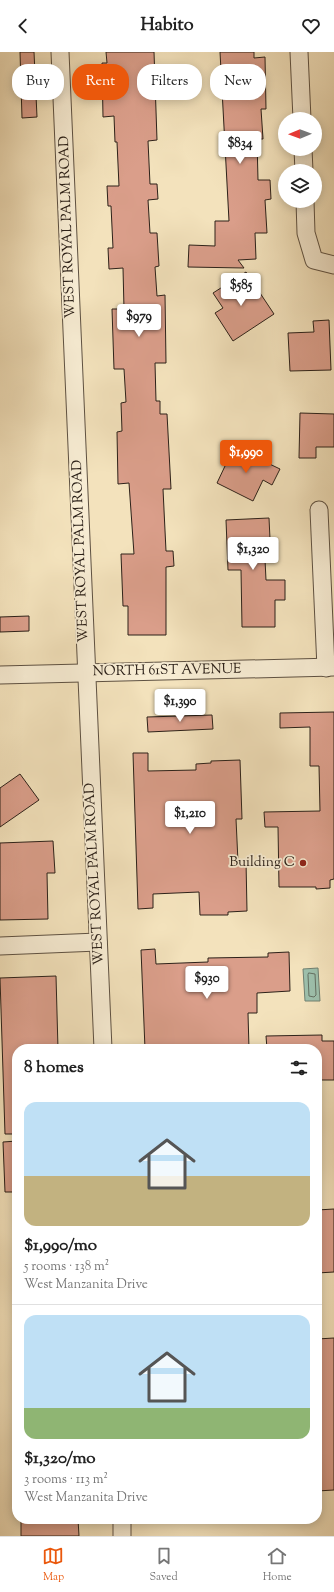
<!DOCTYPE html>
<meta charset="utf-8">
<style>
:root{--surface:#fff;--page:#f6f6f6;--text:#222;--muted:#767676;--line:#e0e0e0;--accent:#ea580c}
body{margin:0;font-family:"Sorts Mill Goudy",serif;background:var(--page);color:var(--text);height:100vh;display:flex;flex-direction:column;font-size:15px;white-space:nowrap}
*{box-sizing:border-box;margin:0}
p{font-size:13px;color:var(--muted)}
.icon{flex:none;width:22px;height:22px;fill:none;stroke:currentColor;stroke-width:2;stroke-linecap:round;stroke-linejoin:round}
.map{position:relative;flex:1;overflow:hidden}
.details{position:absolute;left:12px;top:992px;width:310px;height:480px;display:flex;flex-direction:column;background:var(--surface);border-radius:16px;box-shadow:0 2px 10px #0003}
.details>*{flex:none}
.banner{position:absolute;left:12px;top:12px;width:310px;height:36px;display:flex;gap:8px}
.needle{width:26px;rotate:269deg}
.controls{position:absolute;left:278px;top:60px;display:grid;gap:8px}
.controls a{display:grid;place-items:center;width:44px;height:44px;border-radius:50%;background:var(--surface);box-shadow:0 2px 10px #0003;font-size:20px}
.price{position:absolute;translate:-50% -34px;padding:0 9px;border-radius:4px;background:#fff;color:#222;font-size:13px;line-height:26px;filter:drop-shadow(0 1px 2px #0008)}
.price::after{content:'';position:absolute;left:50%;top:24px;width:12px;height:9px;margin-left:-6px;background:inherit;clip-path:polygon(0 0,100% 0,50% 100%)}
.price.on{background:var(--accent);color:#fff}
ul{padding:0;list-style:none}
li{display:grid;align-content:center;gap:8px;height:212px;padding:0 12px}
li+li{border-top:1px solid var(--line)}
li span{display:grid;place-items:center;height:124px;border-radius:12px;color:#555}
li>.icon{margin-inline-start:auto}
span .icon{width:72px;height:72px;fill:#fffc;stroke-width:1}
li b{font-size:17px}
h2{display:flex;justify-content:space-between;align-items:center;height:48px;padding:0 12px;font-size:17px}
.pill{padding:0 14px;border-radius:16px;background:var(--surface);box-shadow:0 2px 10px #0003;font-size:14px;line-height:36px}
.pill.on{background:var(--accent);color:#fff}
header{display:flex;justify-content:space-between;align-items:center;height:52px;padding:0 12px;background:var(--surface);font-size:18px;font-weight:700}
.menu{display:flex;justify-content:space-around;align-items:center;height:56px;border-top:1px solid var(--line);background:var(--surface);font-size:11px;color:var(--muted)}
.menu a{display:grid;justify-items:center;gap:2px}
.menu .on{color:var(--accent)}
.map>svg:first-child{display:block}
.water{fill:#9dbfab;stroke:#708071}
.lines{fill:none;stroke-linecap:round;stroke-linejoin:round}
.shore{stroke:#647062;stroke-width:1}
.building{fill:#da9e8a;stroke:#2c2119}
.minor-casing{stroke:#5e5142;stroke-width:19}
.minor{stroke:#f7ecd3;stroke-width:17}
.poi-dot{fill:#8f2418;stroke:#f7ecd3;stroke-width:1.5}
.labels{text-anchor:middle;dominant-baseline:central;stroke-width:3.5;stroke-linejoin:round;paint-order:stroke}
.street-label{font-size:14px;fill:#2c2119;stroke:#f7ecd3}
.poi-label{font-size:14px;fill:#2c2119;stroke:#f7ecd3;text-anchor:end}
</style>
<header><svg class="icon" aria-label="back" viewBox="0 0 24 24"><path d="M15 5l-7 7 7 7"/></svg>Habito<svg class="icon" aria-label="heart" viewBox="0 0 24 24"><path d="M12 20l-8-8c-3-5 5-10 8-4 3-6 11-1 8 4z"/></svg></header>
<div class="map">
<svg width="334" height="1484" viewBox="0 0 334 1484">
<rect width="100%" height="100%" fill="#f3e2bc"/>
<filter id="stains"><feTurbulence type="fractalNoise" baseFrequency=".005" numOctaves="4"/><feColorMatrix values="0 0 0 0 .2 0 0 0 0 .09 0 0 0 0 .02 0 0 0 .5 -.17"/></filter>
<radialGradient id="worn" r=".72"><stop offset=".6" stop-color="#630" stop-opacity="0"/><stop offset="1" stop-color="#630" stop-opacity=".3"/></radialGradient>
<polygon class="water" points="318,916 320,949 305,949 303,917"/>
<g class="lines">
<polygon class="shore" points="309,921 315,922 316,943 314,945 309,944 308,923"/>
</g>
<g class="building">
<polygon points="20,0 34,0 37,65 22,66"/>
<polygon points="106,0 154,0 157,88 148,89 150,132 157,132 158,147 148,148 150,181 157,181 159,214 155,215 157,244 165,243 166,311 155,311 156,349 160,349 160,362 167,362 171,437 163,437 166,499 173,499 174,514 166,515 166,583 128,583 128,554 123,554 121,502 134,502 129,431 118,432 117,380 122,379 121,351 126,350 124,317 114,317 112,257 124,257 123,216 109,217 108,196 113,196 111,154 108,154 107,134 119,134 117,90 115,90 114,64 103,65 102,11 107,11"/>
<polygon points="220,0 254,0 254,6 265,5 266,57 261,57 263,87 257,87 258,128 270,128 271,147 265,148 267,181 255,181 256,207 238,208 244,216 188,215 189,193 215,194 215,169 229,169"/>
<polygon points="246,220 274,262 233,289 215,261 223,256 213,241"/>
<polygon points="329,268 331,318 290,319 288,281 314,280 313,269"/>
<polygon points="300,361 334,362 334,395 316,395 316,406 299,406"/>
<polygon points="234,395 280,417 272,433 263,428 253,449 217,431"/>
<polygon points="269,466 270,487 264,487 266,528 285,528 285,548 275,548 275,575 242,575 241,518 228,518 226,468"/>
<polygon points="29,564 29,579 0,580 0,565"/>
<polygon points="334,660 334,827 330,828 330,836 316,837 316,835 279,835 278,775 265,775 264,760 320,759 319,714 310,714 310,675 280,676 280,661"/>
<polygon points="212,663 213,677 148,680 147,665"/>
<polygon points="133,701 148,701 148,719 196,718 196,712 211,711 211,709 240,708 242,767 236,767 238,810 246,809 247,859 228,860 228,863 200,863 199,840 153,842 153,856 138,857"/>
<polygon points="20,722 39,748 0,775 0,736"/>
<polygon points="53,789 55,821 47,821 48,867 0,868 0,791"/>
<polygon points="155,897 156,912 208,910 208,906 268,905 268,901 289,900 290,939 257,941 257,961 248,961 249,997 145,997 141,898"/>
<polygon points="56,924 58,997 17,997 17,1082 5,1082 0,926"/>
<polygon points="322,983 322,989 334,989 334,1028 317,1028 317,997 267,997 266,984"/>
<polygon points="17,1089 17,1140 5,1140 3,1090"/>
<polygon points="334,1157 334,1220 317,1221 317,1158"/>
<polygon points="334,1286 334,1438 317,1439 317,1380 320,1380 318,1337 317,1337 317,1287"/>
<polygon points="21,1467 78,1467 79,1484 21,1484"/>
</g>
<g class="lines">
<g class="minor-casing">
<g id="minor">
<polyline points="60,0 103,997"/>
<polyline points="299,0 302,67"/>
<polyline points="303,97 304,119"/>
<polyline points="305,149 306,181 314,208 334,213"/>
<polyline points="319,458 326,616"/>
<polyline points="0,623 334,615"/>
<polyline points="0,894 98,890"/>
<polyline points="122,1467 122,1484"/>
</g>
</g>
<use href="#minor" class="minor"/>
</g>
<circle class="poi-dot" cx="303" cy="811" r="4"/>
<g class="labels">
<g class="street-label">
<text transform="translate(68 175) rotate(-92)">WEST ROYAL PALM ROAD</text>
<text transform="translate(81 499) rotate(-92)">WEST ROYAL PALM ROAD</text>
<text transform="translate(167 619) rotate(-1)">NORTH 61ST AVENUE</text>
<text transform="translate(95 822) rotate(-93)">WEST ROYAL PALM ROAD</text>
</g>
<g class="poi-label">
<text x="295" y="811">Building C</text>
</g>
</g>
<rect width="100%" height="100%" filter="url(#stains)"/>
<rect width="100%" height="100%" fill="url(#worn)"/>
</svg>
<div class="controls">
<a><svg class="needle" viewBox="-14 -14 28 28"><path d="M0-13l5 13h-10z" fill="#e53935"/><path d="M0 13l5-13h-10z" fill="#767676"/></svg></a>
<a><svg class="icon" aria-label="layers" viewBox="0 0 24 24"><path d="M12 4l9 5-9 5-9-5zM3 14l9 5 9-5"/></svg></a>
</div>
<b class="price" style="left:240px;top:113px">$834</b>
<b class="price" style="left:241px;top:255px">$585</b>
<b class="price" style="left:139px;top:286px">$979</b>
<b class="price on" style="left:246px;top:422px">$1,990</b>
<b class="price" style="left:253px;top:519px">$1,320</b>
<b class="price" style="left:180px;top:671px">$1,390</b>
<b class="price" style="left:190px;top:783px">$1,210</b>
<b class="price" style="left:207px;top:948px">$930</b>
<div class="banner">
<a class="pill">Buy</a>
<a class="pill on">Rent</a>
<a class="pill">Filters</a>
<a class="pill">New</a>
</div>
<section class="details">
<h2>8 homes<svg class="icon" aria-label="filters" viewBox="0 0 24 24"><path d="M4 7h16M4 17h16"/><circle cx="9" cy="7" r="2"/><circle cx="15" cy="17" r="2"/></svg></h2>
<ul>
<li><span style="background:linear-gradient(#bfe0f5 60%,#c2b280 0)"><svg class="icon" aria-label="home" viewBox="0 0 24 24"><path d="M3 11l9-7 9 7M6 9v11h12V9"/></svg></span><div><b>$1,990/mo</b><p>5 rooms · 138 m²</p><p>West Manzanita Drive</p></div></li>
<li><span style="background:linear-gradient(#bfe0f5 75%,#8fb573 0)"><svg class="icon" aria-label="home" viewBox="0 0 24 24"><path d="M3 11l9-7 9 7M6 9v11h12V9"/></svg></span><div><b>$1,320/mo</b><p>3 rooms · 113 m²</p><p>West Manzanita Drive</p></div></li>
</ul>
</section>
</div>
<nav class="menu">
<a class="on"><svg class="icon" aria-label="map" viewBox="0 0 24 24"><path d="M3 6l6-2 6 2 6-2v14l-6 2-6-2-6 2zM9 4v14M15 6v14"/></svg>Map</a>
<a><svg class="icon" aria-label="saved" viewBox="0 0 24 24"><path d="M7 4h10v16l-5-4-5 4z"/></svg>Saved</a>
<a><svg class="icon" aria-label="home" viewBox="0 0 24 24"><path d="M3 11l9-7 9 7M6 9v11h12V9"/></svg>Home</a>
</nav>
